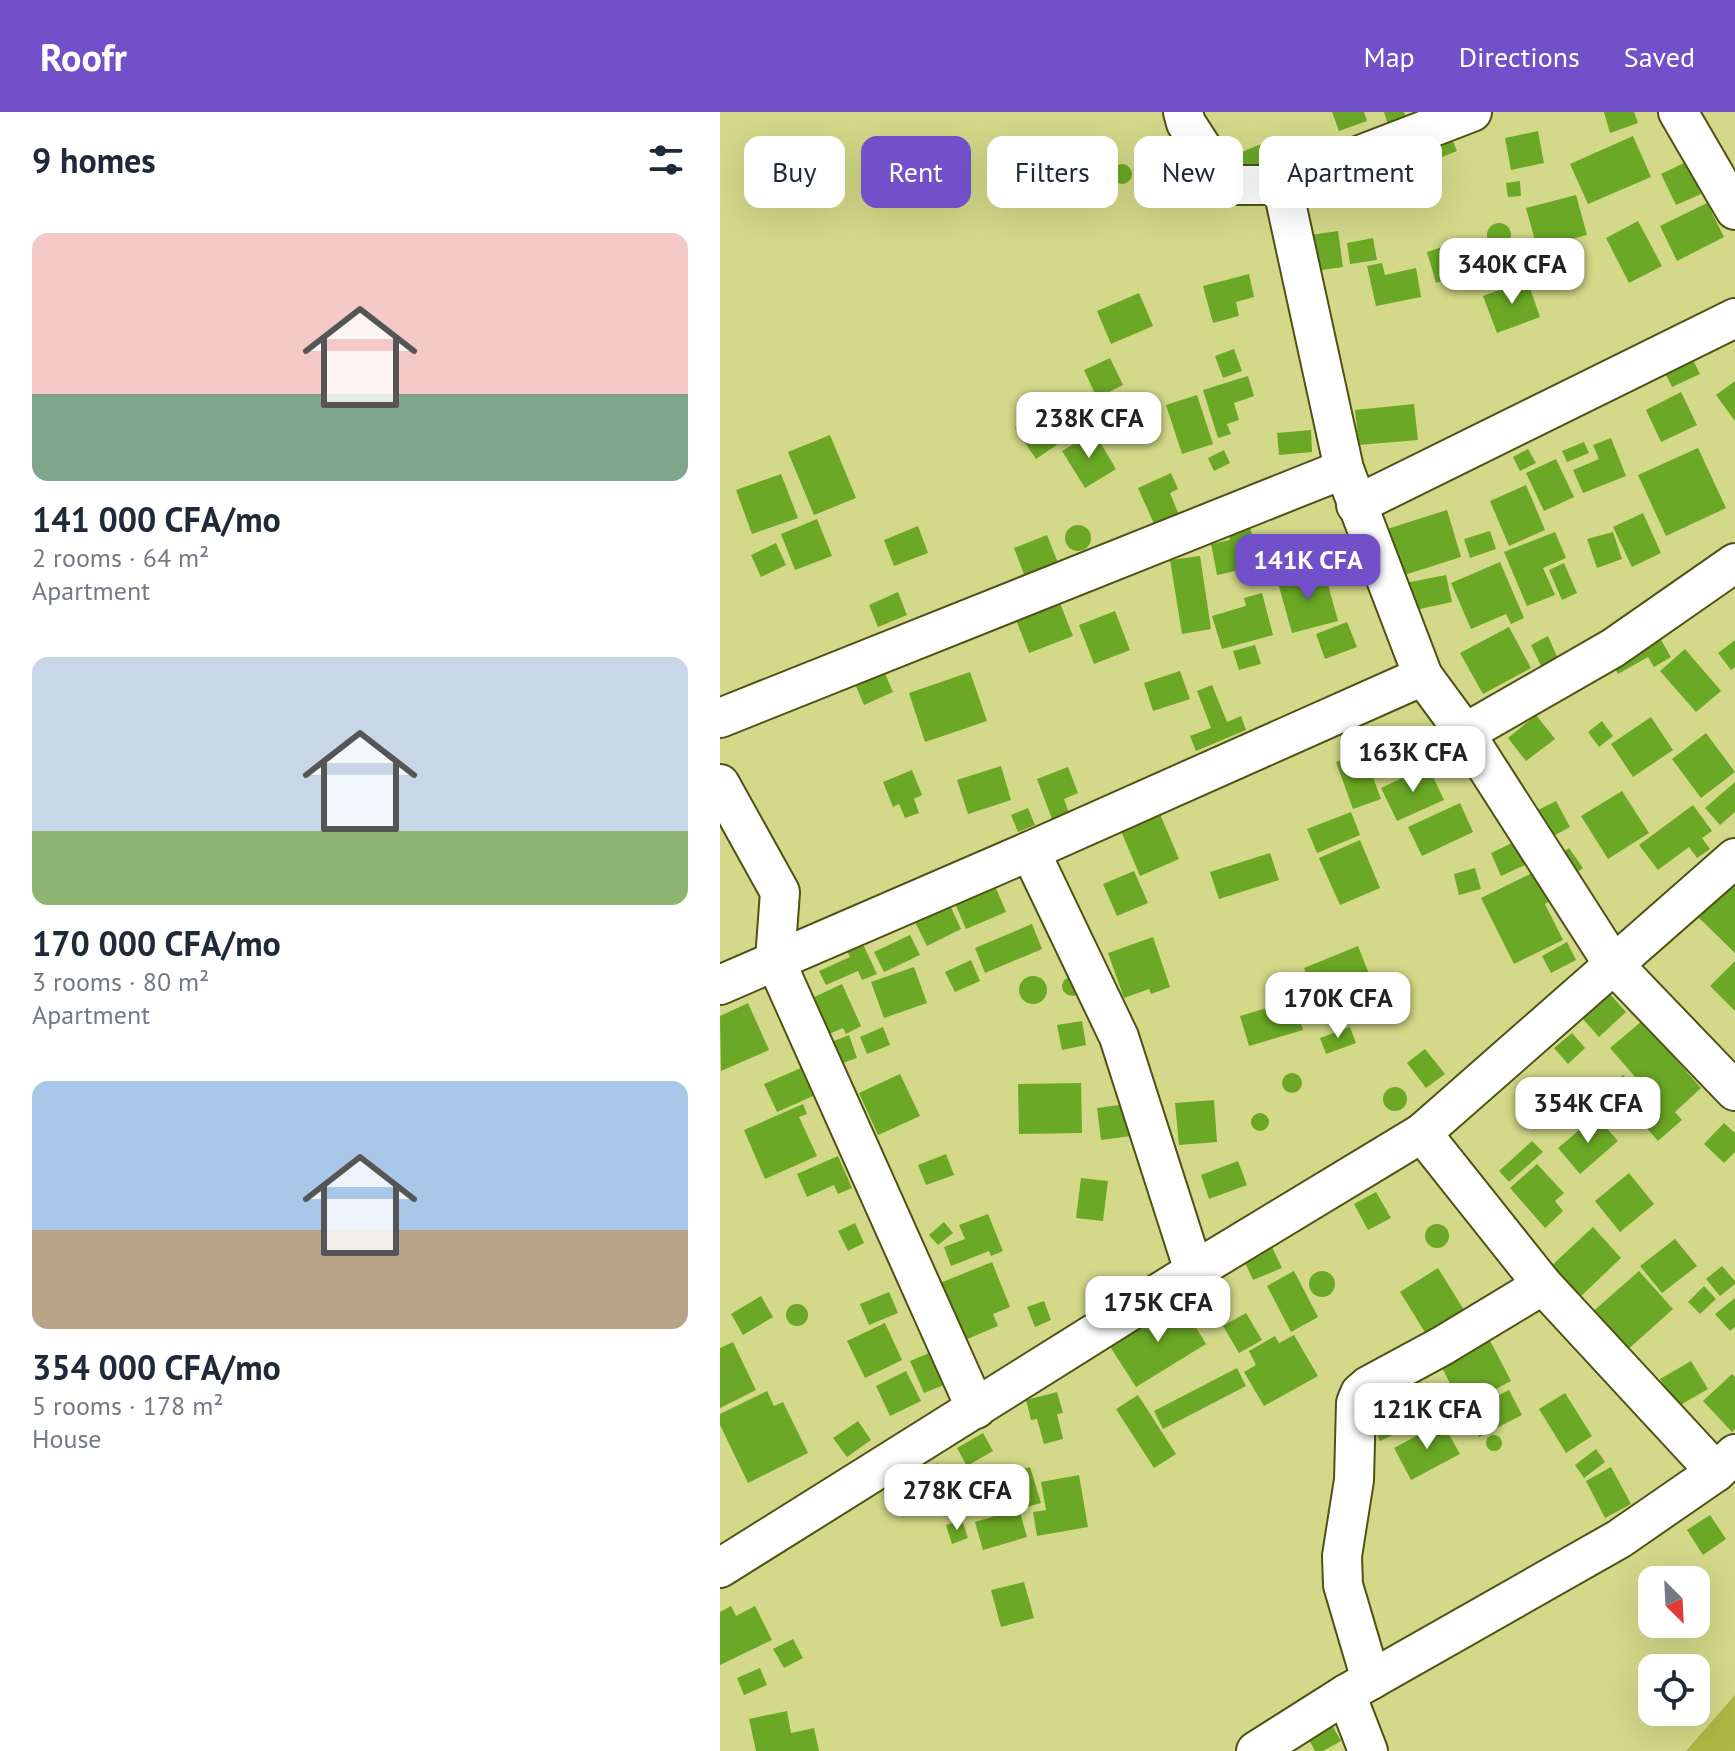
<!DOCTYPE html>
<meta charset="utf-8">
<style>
:root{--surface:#fff;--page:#f2f2f3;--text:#1f2937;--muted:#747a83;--accent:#7250c9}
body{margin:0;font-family:"PT Sans",sans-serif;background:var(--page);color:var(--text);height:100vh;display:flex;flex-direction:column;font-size:30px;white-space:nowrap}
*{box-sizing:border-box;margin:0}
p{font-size:26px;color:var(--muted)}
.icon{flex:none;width:44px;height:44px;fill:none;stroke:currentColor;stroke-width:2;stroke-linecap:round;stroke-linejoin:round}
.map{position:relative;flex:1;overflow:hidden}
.panel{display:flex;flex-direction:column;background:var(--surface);width:720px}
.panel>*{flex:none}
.top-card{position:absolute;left:24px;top:24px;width:760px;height:72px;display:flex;gap:16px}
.needle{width:52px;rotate:156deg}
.controls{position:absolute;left:918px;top:1454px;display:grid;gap:16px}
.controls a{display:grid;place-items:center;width:72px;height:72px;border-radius:16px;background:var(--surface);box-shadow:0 8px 32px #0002;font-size:40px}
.price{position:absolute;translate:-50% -68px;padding:0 18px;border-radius:16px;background:#fff;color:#222;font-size:26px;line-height:52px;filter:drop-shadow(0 2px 4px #0008)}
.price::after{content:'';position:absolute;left:50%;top:48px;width:24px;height:18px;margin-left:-12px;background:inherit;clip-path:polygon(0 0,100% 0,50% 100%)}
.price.selected{background:var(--accent);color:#fff}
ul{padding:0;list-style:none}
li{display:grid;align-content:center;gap:16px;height:424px;padding:0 32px}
li span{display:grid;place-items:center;height:248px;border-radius:16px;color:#555}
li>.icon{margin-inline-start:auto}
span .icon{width:144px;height:144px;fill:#fffc;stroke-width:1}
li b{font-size:34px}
h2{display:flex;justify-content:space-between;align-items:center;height:96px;padding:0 32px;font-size:34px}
.tag{padding:0 28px;border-radius:16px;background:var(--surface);box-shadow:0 8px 32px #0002;font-size:28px;line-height:72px}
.tag.selected{background:var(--accent);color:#fff}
header{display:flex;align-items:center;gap:48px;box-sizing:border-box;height:112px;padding:0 40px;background:var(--accent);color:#fff}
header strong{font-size:38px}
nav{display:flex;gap:44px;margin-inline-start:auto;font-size:28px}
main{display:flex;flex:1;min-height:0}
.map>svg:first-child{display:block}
.water{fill:#b0b745}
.building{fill:#6ba825}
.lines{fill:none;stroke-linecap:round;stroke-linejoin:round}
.minor-casing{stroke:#4f5214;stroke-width:42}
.minor{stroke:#fff;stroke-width:38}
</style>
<header>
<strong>Roofr</strong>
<nav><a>Map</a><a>Directions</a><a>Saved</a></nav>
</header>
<main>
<section class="panel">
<h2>9 homes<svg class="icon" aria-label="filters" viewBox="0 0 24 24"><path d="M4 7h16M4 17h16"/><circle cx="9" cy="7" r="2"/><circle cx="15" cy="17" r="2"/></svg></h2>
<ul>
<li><span style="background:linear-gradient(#f6c9c9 65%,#7fa58c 0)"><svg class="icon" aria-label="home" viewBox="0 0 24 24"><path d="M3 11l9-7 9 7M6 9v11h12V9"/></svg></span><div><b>141 000 CFA/mo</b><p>2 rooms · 64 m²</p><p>Apartment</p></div></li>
<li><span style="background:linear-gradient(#c9d6e8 70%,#8fb573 0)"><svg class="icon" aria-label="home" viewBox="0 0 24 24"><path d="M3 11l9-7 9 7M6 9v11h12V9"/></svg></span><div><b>170 000 CFA/mo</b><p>3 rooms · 80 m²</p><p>Apartment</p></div></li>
<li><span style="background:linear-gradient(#a9c7e8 60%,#b9a48a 0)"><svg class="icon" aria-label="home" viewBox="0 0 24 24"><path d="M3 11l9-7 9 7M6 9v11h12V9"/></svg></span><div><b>354 000 CFA/mo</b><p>5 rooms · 178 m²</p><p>House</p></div></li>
</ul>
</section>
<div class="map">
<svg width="1015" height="1639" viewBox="0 0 1015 1639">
<rect width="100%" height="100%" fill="#d3d988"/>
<polygon class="water" points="1015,1583 1015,1639 966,1639"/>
<g class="building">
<polygon points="612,0 644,0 647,9 619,19"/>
<polygon points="664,0 684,0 686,7 668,13"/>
<polygon points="884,0 914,0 918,11 890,21"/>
<polygon points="818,19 824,51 791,58 785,26"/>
<polygon points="730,22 737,39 700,54 694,37"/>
<polygon points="913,24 931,65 868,92 850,52"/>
<polygon points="544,31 552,50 527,60 519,41"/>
<polygon points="966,50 981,82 956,93 941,62"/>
<circle cx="402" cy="62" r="10"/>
<polygon points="692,59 695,88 669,91 665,63"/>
<polygon points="800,69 801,84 788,85 786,71"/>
<polygon points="856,83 867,123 817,136 806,96"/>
<polygon points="987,91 1004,125 957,149 940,114"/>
<polygon points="918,109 942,154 909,171 886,126"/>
<circle cx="779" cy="123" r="12"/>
<polygon points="618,119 623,155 588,160 583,124"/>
<polygon points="653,126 657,148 630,152 627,131"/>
<polygon points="734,131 743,162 716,171 707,140"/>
<polygon points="662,151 665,163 696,156 701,185 656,194 647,154"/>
<polygon points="779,157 783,170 759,178 754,164"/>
<polygon points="529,162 534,185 516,190 519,204 493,211 483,174"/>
<polygon points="807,168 820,205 777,221 763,184"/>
<polygon points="419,181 433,214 391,232 377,199"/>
<polygon points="514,237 522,259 503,266 495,244"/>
<polygon points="970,242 980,262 952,275 942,255"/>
<polygon points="390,246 403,273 377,286 364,258"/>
<polygon points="528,264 534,284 514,291 519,308 507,312 511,322 498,326 483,278"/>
<polygon points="1015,269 1015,309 996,283"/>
<polygon points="961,280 977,313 941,330 926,298"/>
<polygon points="372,282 386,306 343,331 329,306"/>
<polygon points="477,283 493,332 462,342 446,293"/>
<polygon points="694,292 698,328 639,333 635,298"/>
<polygon points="317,301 338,332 316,347 295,316"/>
<polygon points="591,318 592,340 559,343 557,321"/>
<polygon points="374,320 396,357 365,376 342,339"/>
<polygon points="110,323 136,386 94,403 68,340"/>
<polygon points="891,326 906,364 863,381 853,358 879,347 873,333"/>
<polygon points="864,330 869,341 847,350 842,339"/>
<polygon points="978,336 1006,396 946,424 918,363"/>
<polygon points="808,337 816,351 800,359 793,345"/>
<polygon points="504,338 510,351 494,359 488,346"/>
<polygon points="836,347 854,385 824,399 806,361"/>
<polygon points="451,361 458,377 450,381 459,403 435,414 418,376"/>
<polygon points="61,362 78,406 32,422 16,378"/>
<polygon points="806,373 825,418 789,434 770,389"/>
<polygon points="727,398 741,445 681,464 667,417"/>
<polygon points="923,401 941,441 912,455 893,415"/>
<polygon points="97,407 112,444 75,458 61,422"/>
<circle cx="358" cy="426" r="13"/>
<polygon points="198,414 208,441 174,454 164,428"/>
<polygon points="530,414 539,454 497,463 491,432 510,428 508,419"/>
<polygon points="770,419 776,437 750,446 744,427"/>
<polygon points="835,420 846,446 823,456 835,483 807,494 784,440"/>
<polygon points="893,420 902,447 877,456 867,427"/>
<polygon points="327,423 338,451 305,465 294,436"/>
<polygon points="56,431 66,453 41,465 31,443"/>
<polygon points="480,444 491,517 462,522 450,448"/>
<polygon points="780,450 804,506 791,512 786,502 751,517 731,471"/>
<polygon points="844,451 857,481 842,488 829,458"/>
<polygon points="604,458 618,509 572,521 558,471"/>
<polygon points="726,463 732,490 686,500 680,472"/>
<polygon points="178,480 187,503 158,515 149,493"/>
<polygon points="542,481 553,523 502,537 492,504 526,494 524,486"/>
<polygon points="340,491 353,524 309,541 296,508"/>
<polygon points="395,499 410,538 374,552 359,513"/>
<polygon points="627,510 637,535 605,547 596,522"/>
<polygon points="789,515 811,556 763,582 740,541"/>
<polygon points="934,516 951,545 934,555 928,545 898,562 888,544"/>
<polygon points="828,524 839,549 822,556 811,533"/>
<polygon points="1015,528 1015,555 1011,558 998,541"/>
<polygon points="535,533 541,552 519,558 513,539"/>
<polygon points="965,537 1001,579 976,600 940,559"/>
<polygon points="161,552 173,580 144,593 132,565"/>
<polygon points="460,559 470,587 433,599 424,571"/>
<polygon points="250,560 267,609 205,630 189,581"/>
<polygon points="492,573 507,610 521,604 526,618 476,639 470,624 491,616 477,579"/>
<polygon points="816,603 835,627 806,649 788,626"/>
<polygon points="931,605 953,638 913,665 891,632"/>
<polygon points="882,609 893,624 879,635 868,620"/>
<circle cx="655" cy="624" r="9"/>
<polygon points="986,621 1015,660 981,686 952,647"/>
<polygon points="644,640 661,687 633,697 616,650"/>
<polygon points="281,654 291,688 248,702 237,668"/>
<polygon points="708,654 724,688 677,709 661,676"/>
<polygon points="348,655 358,681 344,687 349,701 332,707 317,667"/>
<polygon points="192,658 202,683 194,687 199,701 185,706 179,692 173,695 163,670"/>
<polygon points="1015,670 1015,700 1000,713 985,696"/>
<polygon points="902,679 929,721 888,747 861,704"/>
<polygon points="836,689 850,715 826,728 812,701"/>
<polygon points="740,691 753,720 702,744 688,715"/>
<polygon points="973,693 992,719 982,726 990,737 977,746 969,735 938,758 919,733"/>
<polygon points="437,695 459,747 420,764 398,712"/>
<polygon points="308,696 315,713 298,720 291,703"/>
<polygon points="631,700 640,723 597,741 587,717"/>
<polygon points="640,728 660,776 620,793 599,746"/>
<polygon points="794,730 805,753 781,764 771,741"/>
<polygon points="849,736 863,756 852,764 838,744"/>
<polygon points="550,741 559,768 499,787 490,760"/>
<polygon points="755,756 761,777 739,783 734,762"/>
<polygon points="414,759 428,791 397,804 383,772"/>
<polygon points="816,759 830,789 825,792 843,828 794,852 761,786"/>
<polygon points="1015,766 1015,841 977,804"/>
<polygon points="273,769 286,800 246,817 233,787"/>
<polygon points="228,789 241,817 207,834 193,806"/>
<polygon points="312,812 322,837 265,861 255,836"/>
<polygon points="190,823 200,843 164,860 154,840"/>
<polygon points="433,825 450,875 431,882 429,877 404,886 388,841"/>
<polygon points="142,830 157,862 142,868 138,859 106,873 99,859 130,845 126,837"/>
<polygon points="847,830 856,848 831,861 822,844"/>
<polygon points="638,834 659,887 606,909 584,856"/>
<polygon points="251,848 260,869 235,880 225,860"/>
<polygon points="1015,849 1015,899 990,874"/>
<polygon points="194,855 207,891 164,906 151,870"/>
<circle cx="313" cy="878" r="14"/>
<polygon points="350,865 359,881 354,884 348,883 343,879 342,873 344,868"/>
<polygon points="122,872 141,914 126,922 123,916 107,923 90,887"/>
<polygon points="889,881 906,900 879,925 862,906"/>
<polygon points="574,888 583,918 529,934 520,904"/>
<polygon points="28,891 49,938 1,959 0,904"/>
<polygon points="362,909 366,933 342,938 337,913"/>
<polygon points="922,909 981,976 955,1000 962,1008 938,1029 917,1005 936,989 890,936"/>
<polygon points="163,915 170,933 147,942 140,925"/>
<polygon points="630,915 636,931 606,942 600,926"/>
<polygon points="852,921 865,936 848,952 834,936"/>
<polygon points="129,923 137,946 117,953 109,931"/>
<polygon points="705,937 725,962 706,976 687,951"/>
<polygon points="81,956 93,984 57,1000 44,972"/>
<circle cx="572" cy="971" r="10"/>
<polygon points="180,962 200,1004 158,1023 139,981"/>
<polygon points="903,963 922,983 904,1000 885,980"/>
<polygon points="361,971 362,1021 299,1022 298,972"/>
<polygon points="865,974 882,989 871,1001 854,986"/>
<circle cx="675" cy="987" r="12"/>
<polygon points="494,988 497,1030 459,1033 455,991"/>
<polygon points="83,992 87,1002 79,1005 97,1044 45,1067 24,1018"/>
<polygon points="407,992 411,1024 381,1028 377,996"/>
<circle cx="540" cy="1010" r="9"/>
<polygon points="876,1004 898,1029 860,1062 838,1036"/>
<polygon points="1004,1011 1015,1021 1015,1040 1004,1051 984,1032"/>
<polygon points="812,1029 823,1040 789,1070 779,1059"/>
<polygon points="226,1042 234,1063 206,1073 198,1053"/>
<polygon points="118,1044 132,1076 118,1082 114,1073 87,1085 77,1062"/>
<polygon points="518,1049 527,1073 489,1087 481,1063"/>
<polygon points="817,1052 844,1081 835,1089 843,1099 825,1116 790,1076"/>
<polygon points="909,1061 934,1092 900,1120 875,1089"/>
<polygon points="361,1066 388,1069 383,1109 356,1106"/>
<polygon points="656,1080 671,1106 648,1118 634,1092"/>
<polygon points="268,1102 283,1139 271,1144 269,1139 231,1154 224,1135 245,1127 239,1113"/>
<polygon points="224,1110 233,1121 218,1133 209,1123"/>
<polygon points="135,1111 144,1131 128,1139 118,1119"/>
<circle cx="717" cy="1124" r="12"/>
<polygon points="873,1115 901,1146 858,1187 829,1156"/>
<polygon points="955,1127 977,1154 942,1181 920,1154"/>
<polygon points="550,1131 562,1156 533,1168 522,1144"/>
<polygon points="272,1150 290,1195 273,1202 278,1214 238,1231 215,1173"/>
<polygon points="1002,1154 1015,1169 1015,1172 1000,1184 986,1167"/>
<polygon points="718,1156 744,1198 706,1222 680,1180"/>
<polygon points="574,1159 598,1205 571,1220 547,1174"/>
<polygon points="919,1159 953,1197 904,1241 869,1203"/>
<circle cx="602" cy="1172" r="13"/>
<polygon points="984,1174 996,1187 980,1202 968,1190"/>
<polygon points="169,1180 178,1201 149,1213 140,1192"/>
<polygon points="41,1184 53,1205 23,1223 11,1202"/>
<polygon points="1015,1186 1015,1215 1010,1219 995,1202"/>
<polygon points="324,1189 331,1208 315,1215 307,1195"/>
<polygon points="460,1189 486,1232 416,1275 389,1233"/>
<circle cx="77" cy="1203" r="11"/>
<polygon points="526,1201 542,1228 519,1241 503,1214"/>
<polygon points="165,1211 182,1248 145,1266 127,1229"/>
<polygon points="765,1219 791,1269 742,1295 716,1244"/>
<polygon points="574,1223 598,1264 544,1294 524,1260 536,1253 529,1239 555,1224 559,1231"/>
<polygon points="13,1230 36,1278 0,1296 0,1236"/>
<polygon points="209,1241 224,1273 204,1281 190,1249"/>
<polygon points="971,1249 988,1277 957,1295 940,1267"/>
<polygon points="517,1256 526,1274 443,1317 434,1299"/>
<polygon points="186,1259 201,1289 170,1304 156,1274"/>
<polygon points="1012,1262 1015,1265 1015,1317 1012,1320 983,1289"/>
<polygon points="789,1278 802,1303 759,1325 746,1300"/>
<polygon points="47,1279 54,1294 63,1290 88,1341 28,1371 0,1313 0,1302"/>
<polygon points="337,1280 343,1301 337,1302 343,1327 324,1332 317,1307 311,1308 306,1288"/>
<polygon points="845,1281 872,1324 846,1341 819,1297"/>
<polygon points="418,1283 456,1342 434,1356 396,1297"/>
<polygon points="664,1298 668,1308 678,1304 685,1317 660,1329 649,1305"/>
<polygon points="138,1309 151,1328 127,1345 113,1326"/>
<polygon points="722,1310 740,1342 691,1368 674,1336"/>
<polygon points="263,1321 273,1339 247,1354 237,1336"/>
<circle cx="774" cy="1331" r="8"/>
<polygon points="876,1337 885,1350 864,1366 855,1353"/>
<polygon points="218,1351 236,1385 215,1397 196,1363"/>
<polygon points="310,1355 321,1391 300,1397 290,1361"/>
<polygon points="891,1355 911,1392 885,1406 866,1369"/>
<polygon points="359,1363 368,1415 317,1424 313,1400 326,1398 321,1370"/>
<polygon points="299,1397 307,1425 263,1438 255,1410"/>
<polygon points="990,1403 1006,1427 983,1443 967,1418"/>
<polygon points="242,1408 248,1426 232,1432 226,1413"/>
<polygon points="304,1470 314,1506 281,1515 271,1478"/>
<polygon points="11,1494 16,1504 35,1494 52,1528 0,1553 0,1500"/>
<polygon points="73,1527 83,1546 64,1556 53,1537"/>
<polygon points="40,1556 47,1573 24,1583 17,1566"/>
<polygon points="67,1599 71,1621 94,1616 99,1639 36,1639 29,1607"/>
<polygon points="612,1613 621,1629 603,1639 595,1639 588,1626"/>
</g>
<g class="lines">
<g class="minor-casing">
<g id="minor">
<polyline points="463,0 466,11 506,73 562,73 752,0"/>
<polyline points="958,0 1015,98"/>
<polyline points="562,73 624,357 703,564 745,621 893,852 1015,979"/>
<polyline points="636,393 1015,206"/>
<polyline points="0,606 624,357"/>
<polyline points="745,621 893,536 1015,451"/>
<polyline points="0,672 60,780 55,848 256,1297"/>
<polyline points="310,739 399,925 474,1159"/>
<polyline points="0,873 310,739 703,564"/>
<polyline points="702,1021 823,1173 996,1360"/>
<polyline points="0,1456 474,1159 702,1021 1015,746"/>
<polyline points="651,1568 623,1473 622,1444 634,1368 636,1291 640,1281 648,1274 722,1234 823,1173"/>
<polyline points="626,1582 648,1639"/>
<polyline points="536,1639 626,1582 899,1427 996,1360 1015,1342"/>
</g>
</g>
<use href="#minor" class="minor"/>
</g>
</svg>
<div class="controls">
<a><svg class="needle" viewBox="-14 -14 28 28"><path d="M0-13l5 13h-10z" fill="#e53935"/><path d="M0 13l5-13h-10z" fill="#747a83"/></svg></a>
<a><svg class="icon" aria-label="locate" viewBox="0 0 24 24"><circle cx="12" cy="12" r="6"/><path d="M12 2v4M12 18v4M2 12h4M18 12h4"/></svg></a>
</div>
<b class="price" style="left:792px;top:194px">340K CFA</b>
<b class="price" style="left:369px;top:348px">238K CFA</b>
<b class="price selected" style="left:588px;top:490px">141K CFA</b>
<b class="price" style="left:693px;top:682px">163K CFA</b>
<b class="price" style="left:618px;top:928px">170K CFA</b>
<b class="price" style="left:868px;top:1033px">354K CFA</b>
<b class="price" style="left:438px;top:1232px">175K CFA</b>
<b class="price" style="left:707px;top:1339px">121K CFA</b>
<b class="price" style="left:237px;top:1420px">278K CFA</b>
<div class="top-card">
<a class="tag">Buy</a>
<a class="tag selected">Rent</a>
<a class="tag">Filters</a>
<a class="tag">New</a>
<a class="tag">Apartment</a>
</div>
</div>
</main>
